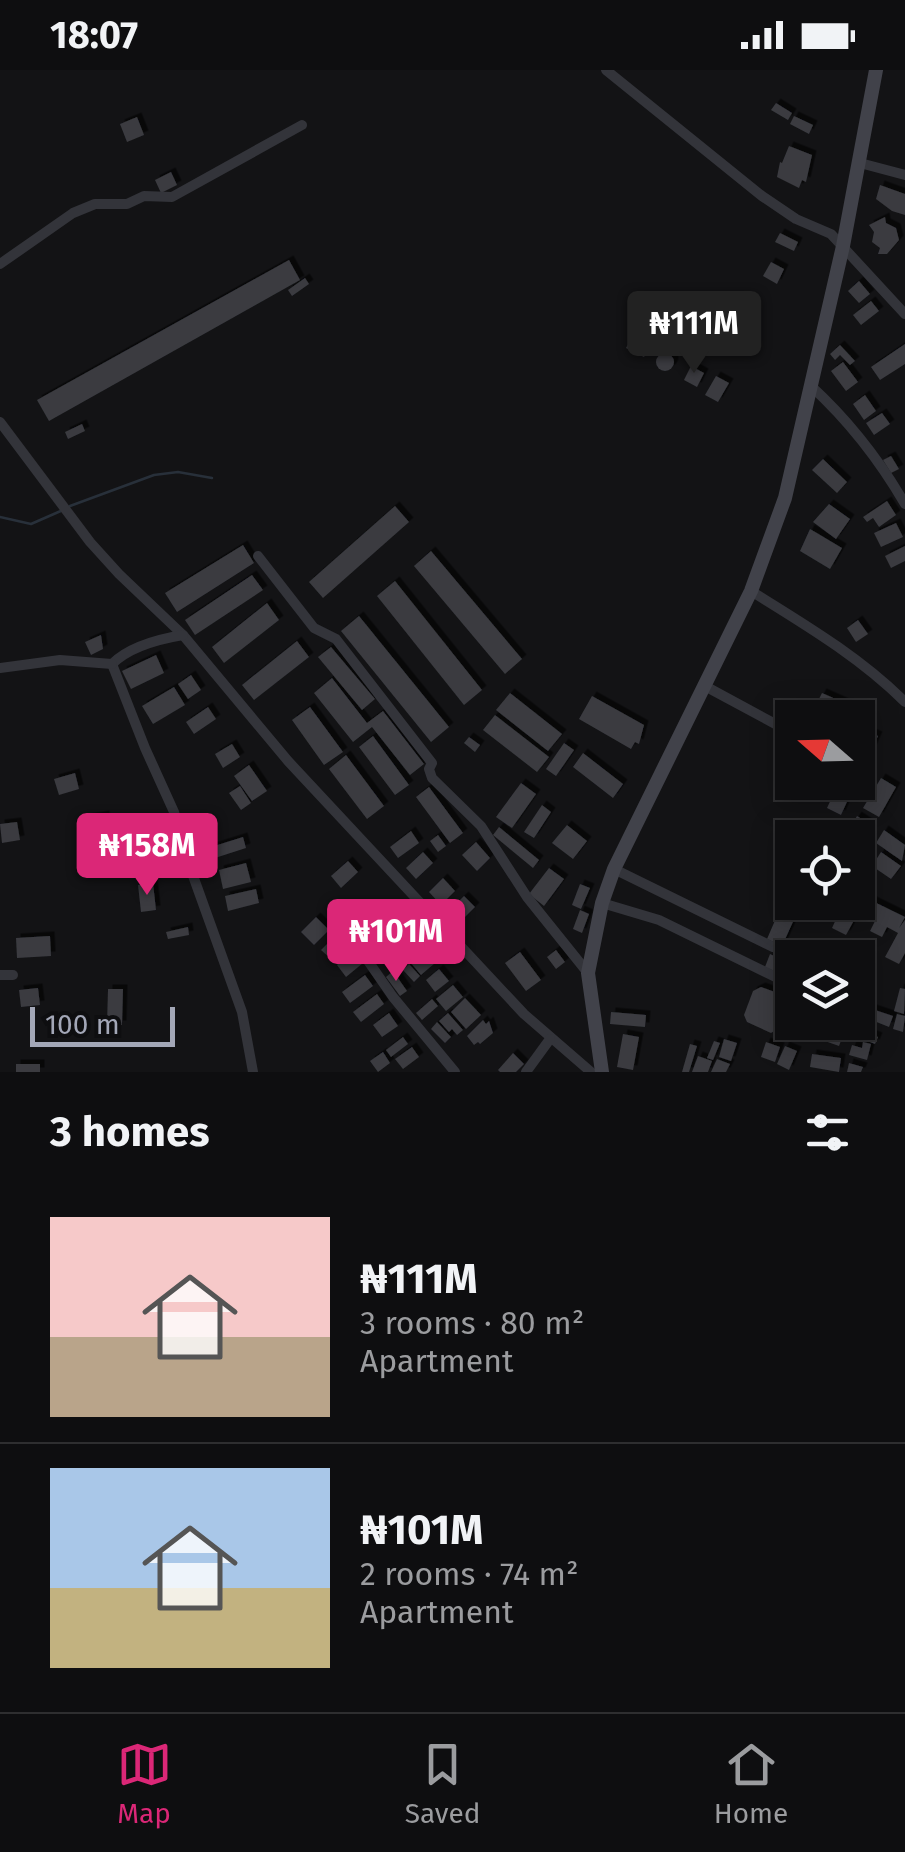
<!DOCTYPE html>
<meta charset="utf-8">
<style>
:root{--surface:#0e0e10;--page:#1c1c1e;--text:#f1f3f6;--muted:#9b9c9f;--line:#2e2e30;--accent:#db2777}
body{margin:0;font-family:"Fira Sans",sans-serif;background:var(--page);color:var(--text);height:100vh;display:flex;flex-direction:column;font-size:38px;white-space:nowrap}
*{box-sizing:border-box;margin:0}
p{font-size:32px;color:var(--muted)}
.icon{flex:none;width:55px;height:55px;fill:none;stroke:currentColor;stroke-width:2;stroke-linecap:round;stroke-linejoin:round}
.map{position:relative;height:1002px;overflow:hidden}
.sheet{display:flex;flex-direction:column;background:var(--surface);flex:1}
.sheet>*{flex:none}
.needle{width:65px;rotate:290deg}
.fabs{position:absolute;left:775px;top:630px;display:grid;gap:20px}
.fabs a{display:grid;place-items:center;width:100px;height:100px;border-radius:0px;background:var(--surface);box-shadow:0 5px 25px #0003,0 0 0 2px var(--line);font-size:50px}
.scale{position:absolute;left:30px;bottom:25px;width:145px;box-sizing:border-box;padding-left:10px;border:5px solid #a3a7b7;border-top:0;font-size:28px;line-height:35px;white-space:nowrap;color:#a3a7b7;-webkit-text-stroke:8px #0e0e10;paint-order:stroke}
.price{position:absolute;translate:-50% -85px;padding:0 22px;border-radius:10px;background:var(--accent);color:#fff;font-size:32px;line-height:65px;filter:drop-shadow(0 2px 5px #0008)}
.price::after{content:'';position:absolute;left:50%;top:60px;width:30px;height:22px;margin-left:-15px;background:inherit;clip-path:polygon(0 0,100% 0,50% 100%)}
.price.active{background:#222;color:#fff}
ul{padding:0;list-style:none}
li{display:flex;align-items:center;gap:30px;height:250px;padding:0 50px}
li+li{border-top:2px solid var(--line)}
li span{display:grid;place-items:center;flex:none;width:280px;height:200px;border-radius:0px;color:#555}
li>.icon{margin-inline-start:auto}
span .icon{width:120px;height:120px;fill:#fffc;stroke-width:1}
li b{font-size:42px}
h2{display:flex;justify-content:space-between;align-items:center;height:120px;padding:0 50px;font-size:42px}
.status{display:flex;justify-content:space-between;align-items:center;height:70px;padding:0 50px;background:var(--surface);direction:ltr}
.status svg{height:28px;fill:currentColor}
.tab-bar{display:flex;justify-content:space-around;align-items:center;height:140px;border-top:2px solid var(--line);background:var(--surface);font-size:28px;color:var(--muted)}
.tab-bar a{display:grid;justify-items:center;gap:5px}
.tab-bar .active{color:var(--accent)}
.map>svg:first-child{display:block}
.lines{fill:none;stroke-linecap:round;stroke-linejoin:round}
.stream{stroke:#28303a;stroke-width:2.5}
.building{fill:#3a3b40;filter:url(#shadow)}
.street{stroke:#33343a;stroke-width:10}
.secondary{stroke:#41424a;stroke-width:14}
</style>
<div class="status"><b>18:07</b><svg viewBox="0 0 49 12"><path d="M0 12V9h3v3zM5 12V6h3v6zM10 12V3h3v9zM15 12V0h3v12zM26 1h20v11H26zM47 4h2v5h-2z"/></svg></div>
<div class="map">
<svg width="905" height="1002" viewBox="0 0 905 1002">
<defs>
<filter id="shadow"><feDropShadow dx="4.5" dy="-4.5" stdDeviation="0" flood-color="#0009"/></filter>
</defs>
<rect width="100%" height="100%" fill="#131315"/>
<g class="lines">
<g class="stream">
<polyline points="70,436 154,405 178,402 212,408"/>
<polyline points="0,447 31,454 63,440"/>
</g>
</g>
<g class="building">
<polygon points="776,33 792,43 788,50 771,40"/>
<polygon points="794,46 813,55 809,64 790,54"/>
<polygon points="137,47 144,65 127,72 120,54"/>
<polygon points="789,76 812,85 806,112 802,110 799,118 777,107 780,92 782,93"/>
<polygon points="171,102 177,115 161,123 155,110"/>
<polygon points="880,115 905,124 905,145 892,141 876,129"/>
<polygon points="885,147 886,153 896,158 899,170 887,184 878,184 880,178 872,172 874,162 869,155"/>
<polygon points="780,163 798,172 794,181 775,172"/>
<polygon points="289,190 300,210 49,351 37,330"/>
<polygon points="771,192 784,199 777,214 763,206"/>
<polygon points="305,208 309,214 292,226 288,220"/>
<polygon points="859,211 870,224 859,233 848,221"/>
<polygon points="871,231 879,241 861,255 853,245"/>
<polygon points="634,264 650,276 644,287 626,278"/>
<polygon points="905,274 905,294 880,310 871,297"/>
<polygon points="840,275 855,291 850,295 840,285 835,290 830,284"/>
<circle cx="665" cy="292" r="9"/>
<polygon points="843,292 858,312 846,321 831,301"/>
<polygon points="691,296 704,303 697,317 684,310"/>
<polygon points="716,306 729,313 718,332 705,325"/>
<polygon points="865,325 876,341 864,350 853,334"/>
<polygon points="882,343 890,354 874,365 866,353"/>
<polygon points="82,354 85,361 68,369 65,362"/>
<polygon points="891,386 899,399 891,403 883,390"/>
<polygon points="823,389 847,412 837,423 812,400"/>
<polygon points="887,431 896,445 879,457 873,448 867,452 863,447"/>
<polygon points="829,434 850,449 836,469 813,452"/>
<polygon points="395,436 409,452 323,528 309,512"/>
<polygon points="896,453 903,467 881,477 874,463"/>
<polygon points="810,459 842,478 830,499 800,481"/>
<polygon points="243,475 254,493 177,542 165,523"/>
<polygon points="905,476 905,491 891,498 885,486"/>
<polygon points="431,481 522,589 505,604 414,496"/>
<polygon points="252,505 263,520 195,565 185,550"/>
<polygon points="395,511 482,620 464,635 377,526"/>
<polygon points="267,533 279,550 224,593 212,577"/>
<polygon points="359,546 449,657 431,672 341,561"/>
<polygon points="858,550 868,564 856,572 847,558"/>
<polygon points="101,565 103,579 91,585 85,572"/>
<polygon points="297,571 309,587 254,630 242,615"/>
<polygon points="331,577 375,629 362,640 318,587"/>
<polygon points="156,585 164,603 131,619 122,601"/>
<polygon points="191,605 201,620 188,629 178,614"/>
<polygon points="332,608 367,653 383,641 424,694 410,705 372,657 353,672 314,623"/>
<polygon points="174,617 185,635 153,654 142,636"/>
<polygon points="510,623 562,664 548,681 496,640"/>
<polygon points="822,623 854,637 849,648 838,648 815,637"/>
<polygon points="592,626 644,655 639,674 635,672 631,679 579,649"/>
<polygon points="208,637 216,649 194,664 186,652"/>
<polygon points="310,637 343,682 324,695 292,650"/>
<polygon points="495,645 549,687 537,702 483,660"/>
<polygon points="864,660 878,666 858,710 858,674"/>
<polygon points="373,666 409,715 395,725 359,677"/>
<polygon points="469,667 480,675 475,682 464,673"/>
<polygon points="564,673 574,680 556,706 546,699"/>
<polygon points="232,674 240,687 223,698 215,684"/>
<polygon points="583,683 623,714 613,728 573,697"/>
<polygon points="346,685 384,736 367,749 329,699"/>
<polygon points="249,695 267,721 252,731 234,706"/>
<polygon points="75,703 79,719 59,725 54,709"/>
<polygon points="881,708 896,717 879,747 863,738"/>
<polygon points="839,712 856,712 841,745 827,738"/>
<polygon points="521,713 536,724 512,758 496,747"/>
<polygon points="240,716 251,733 241,740 229,723"/>
<polygon points="429,717 463,763 450,773 416,727"/>
<polygon points="542,735 551,742 534,768 524,762"/>
<polygon points="105,745 107,759 82,762 80,749"/>
<polygon points="857,746 871,755 858,777 858,768 844,768"/>
<polygon points="17,752 20,770 2,773 0,754"/>
<polygon points="567,755 587,771 573,789 552,773"/>
<polygon points="499,757 539,790 533,798 493,765"/>
<polygon points="884,760 905,775 902,791 876,773"/>
<polygon points="411,761 419,773 398,788 390,777"/>
<polygon points="438,765 446,776 438,782 430,771"/>
<polygon points="243,767 246,778 215,788 211,777"/>
<polygon points="476,772 490,788 477,801 462,785"/>
<polygon points="423,782 433,793 416,809 406,798"/>
<polygon points="881,782 901,796 891,809 872,796"/>
<polygon points="348,791 358,802 341,818 331,806"/>
<polygon points="246,793 251,812 223,819 219,800"/>
<polygon points="549,798 564,809 544,836 529,824"/>
<polygon points="443,808 455,821 441,835 429,822"/>
<polygon points="792,811 792,832 802,832 782,876 767,869"/>
<polygon points="153,813 156,840 141,842 138,815"/>
<polygon points="580,814 590,818 581,839 572,835"/>
<polygon points="256,819 259,833 228,841 225,826"/>
<polygon points="858,824 905,847 899,858 905,850 905,883 899,894 885,887 898,863 887,857 882,867 870,861 875,851 858,843 846,865 832,858 844,832 858,832"/>
<polygon points="464,826 475,837 459,853 448,842"/>
<polygon points="580,840 589,844 582,863 573,859"/>
<polygon points="316,847 329,860 314,875 301,862"/>
<polygon points="391,848 400,860 378,878 368,866"/>
<polygon points="188,857 189,865 168,869 166,862"/>
<polygon points="50,866 51,886 17,888 16,868"/>
<polygon points="335,866 344,876 331,889 321,880"/>
<polygon points="403,866 413,878 398,891 387,879"/>
<polygon points="556,880 565,892 556,899 547,887"/>
<polygon points="353,881 363,893 346,907 337,895"/>
<polygon points="421,882 435,893 421,905 410,892"/>
<polygon points="520,882 541,910 526,921 505,893"/>
<polygon points="770,884 792,894 790,908 765,897"/>
<polygon points="409,894 420,906 414,912 403,900"/>
<polygon points="439,899 449,911 435,922 426,910"/>
<polygon points="393,901 407,921 400,926 386,907"/>
<polygon points="365,905 373,916 350,933 342,922"/>
<polygon points="453,915 463,927 446,941 436,929"/>
<polygon points="761,917 786,926 788,934 779,958 771,963 747,952 744,945 753,921"/>
<polygon points="38,918 40,935 21,937 19,920"/>
<polygon points="900,918 905,919 904,944 894,941"/>
<polygon points="108,919 123,919 122,955 107,955"/>
<polygon points="377,924 384,934 361,952 353,942"/>
<polygon points="465,928 481,945 466,959 451,942"/>
<polygon points="432,929 438,936 422,950 416,943"/>
<polygon points="872,939 893,946 889,957 869,949"/>
<polygon points="611,942 646,945 645,957 610,954"/>
<polygon points="389,943 398,956 382,967 373,955"/>
<polygon points="448,943 463,960 457,965 452,959 449,962 439,951"/>
<polygon points="897,944 905,946 903,962 893,959"/>
<polygon points="483,950 486,954 489,951 493,963 480,974 478,972 474,975 467,966"/>
<polygon points="437,952 451,967 445,973 431,959"/>
<polygon points="829,952 848,952 839,976 822,970"/>
<polygon points="863,961 878,967 875,974 860,968"/>
<polygon points="623,964 639,967 633,1000 617,997"/>
<polygon points="403,967 408,974 391,987 386,980"/>
<polygon points="724,969 737,973 731,991 719,987"/>
<polygon points="714,971 720,973 713,990 707,988"/>
<polygon points="766,972 780,977 775,992 761,987"/>
<polygon points="863,972 871,974 867,990 849,985 852,975 862,978"/>
<polygon points="690,974 697,976 689,1002 682,1002"/>
<polygon points="785,976 797,981 789,1000 777,994"/>
<polygon points="412,977 419,987 403,999 395,989"/>
<polygon points="383,982 390,993 378,1002 370,991"/>
<polygon points="513,983 524,994 516,1002 500,1002 498,1000"/>
<polygon points="812,984 841,988 839,1002 810,997"/>
<polygon points="698,986 712,991 708,1002 692,1002"/>
<polygon points="717,989 730,994 726,1002 711,1002"/>
<polygon points="849,993 863,997 861,1002 847,1002"/>
<rect x="16" y="994" width="24" height="8"/>
</g>
<g class="lines">
<g class="street">
<polyline points="606,0 762,126 796,149 831,164 905,244"/>
<polyline points="860,93 905,105"/>
<polyline points="0,194 73,143 95,134 127,134 144,126 172,127 302,55"/>
<path d="M811 316C848 350 880 391 905 434"/>
<polyline points="0,352 90,472 119,504 183,565 288,691 524,944 591,1002"/>
<polyline points="258,486 314,558 336,569 432,693 429,699 432,708 481,756 527,827 588,903"/>
<path d="M751 521C804 554 860 587 905 632"/>
<path d="M183 565C159 569 130 576 112 594L145 678 174 742 187 789 242 942 253 1002"/>
<polyline points="0,598 60,590 112,594"/>
<polyline points="703,615 792,663"/>
<polyline points="614,799 773,877"/>
<polyline points="602,833 659,850 792,915"/>
<polyline points="366,888 393,927 455,1002"/>
<polyline points="0,905 13,905"/>
<polyline points="526,1002 550,969"/>
</g>
<polyline class="secondary" points="602,1002 588,903 602,833 614,799 751,521 785,428 843,176 876,0"/>
</g>
</svg>
<div class="fabs">
<a><svg class="needle" viewBox="-14 -14 28 28"><path d="M0-13l5 13h-10z" fill="#e53935"/><path d="M0 13l5-13h-10z" fill="#9b9c9f"/></svg></a>
<a><svg class="icon" aria-label="locate" viewBox="0 0 24 24"><circle cx="12" cy="12" r="6"/><path d="M12 2v4M12 18v4M2 12h4M18 12h4"/></svg></a>
<a><svg class="icon" aria-label="layers" viewBox="0 0 24 24"><path d="M12 4l9 5-9 5-9-5zM3 14l9 5 9-5"/></svg></a>
</div>
<div class="scale">100 m</div>
<b class="price active" style="left:694px;top:306px">₦111M</b>
<b class="price" style="left:147px;top:828px">₦158M</b>
<b class="price" style="left:396px;top:914px">₦101M</b>
</div>
<section class="sheet">
<h2>3 homes<svg class="icon" aria-label="filters" viewBox="0 0 24 24"><path d="M4 7h16M4 17h16"/><circle cx="9" cy="7" r="2"/><circle cx="15" cy="17" r="2"/></svg></h2>
<ul>
<li><span style="background:linear-gradient(#f6c9c9 60%,#b9a48a 0)"><svg class="icon" aria-label="home" viewBox="0 0 24 24"><path d="M3 11l9-7 9 7M6 9v11h12V9"/></svg></span><div><b>₦111M</b><p>3 rooms · 80 m²</p><p>Apartment</p></div></li>
<li><span style="background:linear-gradient(#a9c7e8 60%,#c2b280 0)"><svg class="icon" aria-label="home" viewBox="0 0 24 24"><path d="M3 11l9-7 9 7M6 9v11h12V9"/></svg></span><div><b>₦101M</b><p>2 rooms · 74 m²</p><p>Apartment</p></div></li>
</ul>
</section>
<nav class="tab-bar">
<a class="active"><svg class="icon" aria-label="map" viewBox="0 0 24 24"><path d="M3 6l6-2 6 2 6-2v14l-6 2-6-2-6 2zM9 4v14M15 6v14"/></svg>Map</a>
<a><svg class="icon" aria-label="saved" viewBox="0 0 24 24"><path d="M7 4h10v16l-5-4-5 4z"/></svg>Saved</a>
<a><svg class="icon" aria-label="home" viewBox="0 0 24 24"><path d="M3 11l9-7 9 7M6 9v11h12V9"/></svg>Home</a>
</nav>
